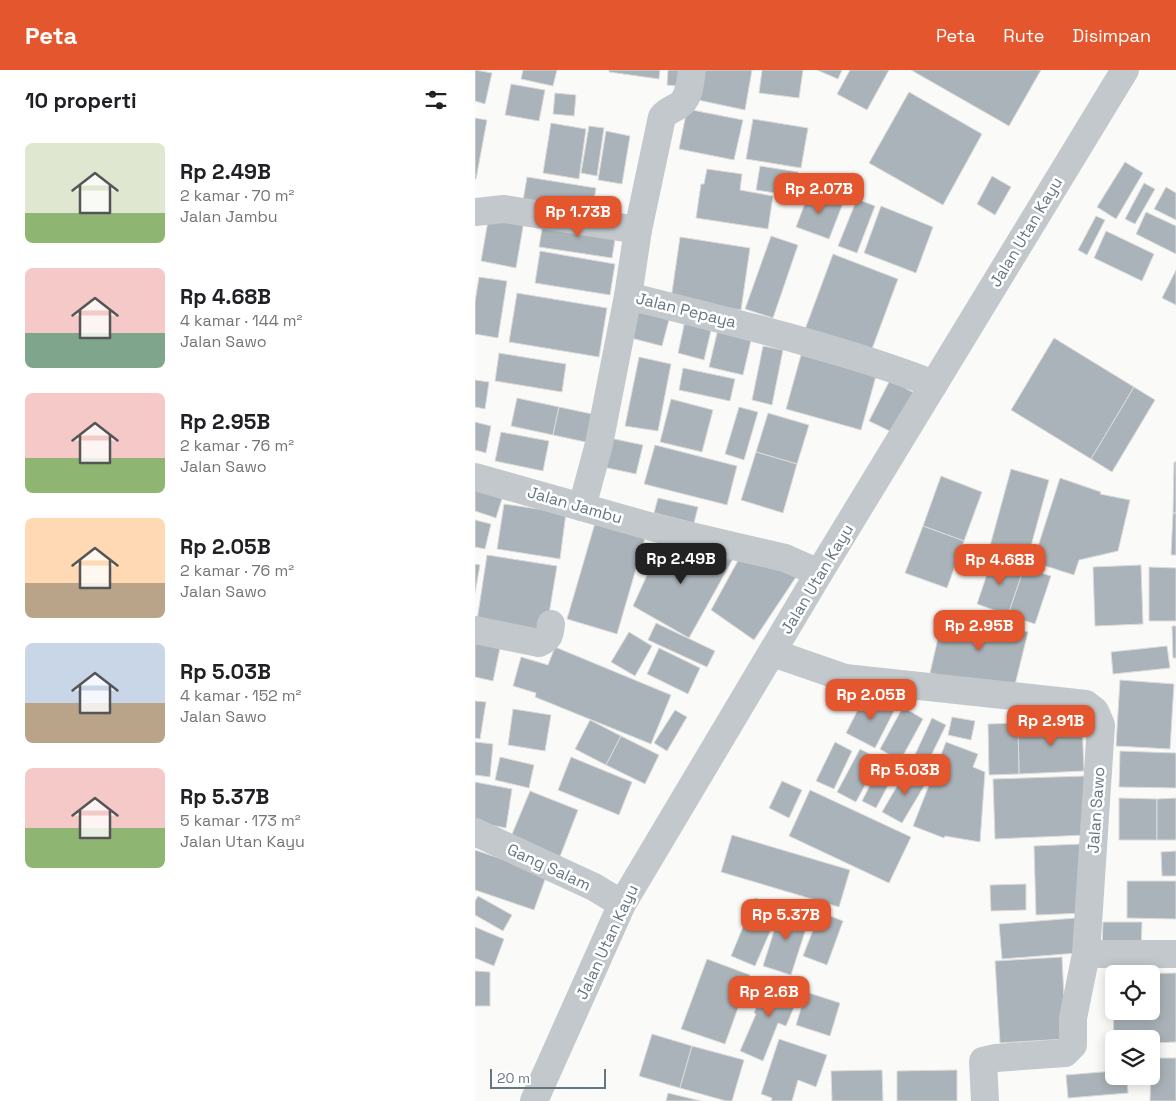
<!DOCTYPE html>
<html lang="id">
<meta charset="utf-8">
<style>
:root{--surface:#fff;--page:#f2f2f2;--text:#202124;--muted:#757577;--accent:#e4572e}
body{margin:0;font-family:"Space Grotesk",sans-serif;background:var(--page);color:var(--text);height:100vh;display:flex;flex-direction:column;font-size:19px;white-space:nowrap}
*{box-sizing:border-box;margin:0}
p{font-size:16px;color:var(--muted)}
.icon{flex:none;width:28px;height:28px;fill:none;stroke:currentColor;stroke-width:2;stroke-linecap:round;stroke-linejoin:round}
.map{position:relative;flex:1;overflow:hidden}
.drawer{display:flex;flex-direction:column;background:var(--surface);width:475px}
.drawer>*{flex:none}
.controls{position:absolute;left:630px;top:895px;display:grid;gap:10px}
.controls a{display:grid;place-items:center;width:55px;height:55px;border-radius:8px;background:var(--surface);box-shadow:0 2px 12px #0003;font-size:25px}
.scale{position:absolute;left:15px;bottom:12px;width:116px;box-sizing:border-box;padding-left:5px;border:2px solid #657683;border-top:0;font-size:14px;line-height:18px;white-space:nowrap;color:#657683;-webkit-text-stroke:4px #fff;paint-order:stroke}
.price{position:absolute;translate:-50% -42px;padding:0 11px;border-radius:10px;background:var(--accent);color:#fff;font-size:16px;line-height:32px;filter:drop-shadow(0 1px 2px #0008)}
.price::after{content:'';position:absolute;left:50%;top:30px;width:15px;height:11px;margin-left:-8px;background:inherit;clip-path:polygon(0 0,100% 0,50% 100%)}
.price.selected{background:#222;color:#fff}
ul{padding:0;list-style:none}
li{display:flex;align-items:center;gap:15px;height:125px;padding:0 25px}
li span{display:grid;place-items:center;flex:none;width:140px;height:100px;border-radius:8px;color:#555}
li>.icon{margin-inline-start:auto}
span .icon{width:60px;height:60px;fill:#fffc;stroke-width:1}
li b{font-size:21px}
h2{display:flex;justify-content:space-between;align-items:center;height:60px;padding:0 25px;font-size:21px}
header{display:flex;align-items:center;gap:30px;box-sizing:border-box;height:70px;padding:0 25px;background:var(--accent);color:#fff}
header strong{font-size:24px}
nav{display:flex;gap:28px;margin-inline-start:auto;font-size:18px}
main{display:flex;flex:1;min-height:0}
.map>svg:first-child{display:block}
.building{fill:#aab3b9;stroke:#dcdcda}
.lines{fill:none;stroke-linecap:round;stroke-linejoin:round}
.minor{stroke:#c3c8cc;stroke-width:28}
.tertiary{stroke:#c3c8cc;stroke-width:28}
.labels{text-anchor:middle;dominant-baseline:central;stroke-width:5;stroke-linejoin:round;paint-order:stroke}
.street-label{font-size:16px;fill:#657683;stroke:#fff}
</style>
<header>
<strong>Peta</strong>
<nav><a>Peta</a><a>Rute</a><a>Disimpan</a></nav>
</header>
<main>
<section class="drawer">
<h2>10 properti<svg class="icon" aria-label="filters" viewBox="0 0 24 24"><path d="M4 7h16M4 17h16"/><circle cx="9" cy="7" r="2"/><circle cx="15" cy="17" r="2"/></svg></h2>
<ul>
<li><span style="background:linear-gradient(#dfe7d0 70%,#8fb573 0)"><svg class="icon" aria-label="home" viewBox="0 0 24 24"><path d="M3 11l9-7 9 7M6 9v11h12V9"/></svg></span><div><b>Rp 2.49B</b><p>2 kamar · 70 m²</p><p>Jalan Jambu</p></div></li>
<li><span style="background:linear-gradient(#f6c9c9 65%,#7fa58c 0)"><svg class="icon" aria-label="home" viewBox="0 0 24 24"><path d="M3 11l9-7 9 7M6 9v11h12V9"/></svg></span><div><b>Rp 4.68B</b><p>4 kamar · 144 m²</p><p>Jalan Sawo</p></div></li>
<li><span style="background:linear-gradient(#f6c9c9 65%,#8fb573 0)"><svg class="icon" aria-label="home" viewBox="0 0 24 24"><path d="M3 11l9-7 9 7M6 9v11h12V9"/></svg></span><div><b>Rp 2.95B</b><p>2 kamar · 76 m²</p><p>Jalan Sawo</p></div></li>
<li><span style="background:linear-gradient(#ffd9b3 65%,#b9a48a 0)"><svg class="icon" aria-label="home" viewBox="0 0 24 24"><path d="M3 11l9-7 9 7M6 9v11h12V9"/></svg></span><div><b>Rp 2.05B</b><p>2 kamar · 76 m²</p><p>Jalan Sawo</p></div></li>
<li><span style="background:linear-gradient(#c9d6e8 60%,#b9a48a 0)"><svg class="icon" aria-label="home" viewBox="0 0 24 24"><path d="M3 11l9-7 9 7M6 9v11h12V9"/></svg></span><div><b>Rp 5.03B</b><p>4 kamar · 152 m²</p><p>Jalan Sawo</p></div></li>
<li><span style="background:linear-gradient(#f6c9c9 60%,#8fb573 0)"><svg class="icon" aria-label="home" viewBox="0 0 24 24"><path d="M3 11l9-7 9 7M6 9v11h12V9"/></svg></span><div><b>Rp 5.37B</b><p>5 kamar · 173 m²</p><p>Jalan Utan Kayu</p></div></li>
</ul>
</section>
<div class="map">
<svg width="701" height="1031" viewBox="0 0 701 1031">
<rect width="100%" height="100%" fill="#fafaf8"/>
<g class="building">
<polygon points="0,0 17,3 10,34 0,31"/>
<polygon points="48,0 82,0 78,16 46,9"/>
<polygon points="134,0 185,0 184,9 134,2"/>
<polygon points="193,0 213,0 211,17 192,15"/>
<polygon points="229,0 277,0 270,40 223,30"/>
<polygon points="287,0 328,0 324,28 284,23"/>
<polygon points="342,0 367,0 363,9"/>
<polygon points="375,0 414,0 392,40 362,24"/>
<polygon points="436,0 566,0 534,56"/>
<polygon points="36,14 70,20 64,51 30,45"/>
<polygon points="434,22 507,64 468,135 394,93"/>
<polygon points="80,23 101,25 99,46 78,44"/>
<polygon points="212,39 268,50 259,90 204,79"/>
<polygon points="0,48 12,50 1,109 0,109"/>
<polygon points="278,49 333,58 326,98 271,89"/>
<polygon points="76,53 111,59 104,109 68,103"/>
<polygon points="114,56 129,58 122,106 106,103"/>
<polygon points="131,61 155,66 147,114 123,110"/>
<polygon points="650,92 668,103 641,149 622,137"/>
<polygon points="285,96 323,102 319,126 281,120"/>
<polygon points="232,99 267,104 265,120 298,126 293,159 221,148 226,114 229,114"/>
<polygon points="517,106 536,117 520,145 502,134"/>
<polygon points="52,107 121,118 116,149 47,137"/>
<polygon points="669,113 680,119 660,154 650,149"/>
<polygon points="691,117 701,123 701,150 679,139"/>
<polygon points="335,120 368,133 354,169 321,157"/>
<polygon points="382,129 400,136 382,183 363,176"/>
<polygon points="406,136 458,157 441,203 389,183"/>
<polygon points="671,142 701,156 701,184 661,164"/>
<polygon points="14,145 49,151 41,198 6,191"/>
<polygon points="621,146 630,150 612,185 603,180"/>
<polygon points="69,147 142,158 137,188 64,177"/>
<polygon points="631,161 679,184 667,211 619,188"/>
<polygon points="296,166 323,175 298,248 270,239"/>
<polygon points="205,167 275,178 266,240 196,229"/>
<polygon points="65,181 140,194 135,225 60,213"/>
<polygon points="358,184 423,209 394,287 329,262"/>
<polygon points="701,200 701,235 687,228"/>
<polygon points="4,207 32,211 23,268 0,264 0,232"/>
<polygon points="42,223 132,238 124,287 34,272"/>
<polygon points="160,236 195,246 187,276 152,267"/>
<polygon points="211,246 238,252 229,290 203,283"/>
<polygon points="243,259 277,266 268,305 234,297"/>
<polygon points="579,268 659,317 616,389 536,340"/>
<polygon points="288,276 308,280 297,335 277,330"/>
<polygon points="24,283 91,294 87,322 20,311"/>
<polygon points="326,285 401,306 386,360 311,339"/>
<polygon points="164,287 196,294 183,361 150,356"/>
<polygon points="208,298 260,309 255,331 204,320"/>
<polygon points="0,310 14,312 10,339 0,337"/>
<polygon points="415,310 445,326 425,366 394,351"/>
<polygon points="659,317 680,330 637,402 616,389"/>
<polygon points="42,328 84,337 78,365 36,356"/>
<polygon points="196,329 238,340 227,382 185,372"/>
<polygon points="84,337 122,345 115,373 78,365"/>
<polygon points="264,337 283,342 269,390 250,384"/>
<polygon points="293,343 334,355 322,394 281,382"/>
<polygon points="0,352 16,356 11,383 0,380"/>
<polygon points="26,362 74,371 68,401 20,391"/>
<polygon points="135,368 168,375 161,404 128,397"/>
<polygon points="180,375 262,396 252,435 169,414"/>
<polygon points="281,382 322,394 308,443 266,430"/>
<polygon points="699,392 701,392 701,443 698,443"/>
<polygon points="536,399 574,410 553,487 515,476"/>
<polygon points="466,406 507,422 489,471 448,456"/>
<polygon points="585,408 626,422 625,424 655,430 643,481 604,490 599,505 558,492"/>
<polygon points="0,413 29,422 21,448 0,441"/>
<polygon points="183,428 223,437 219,453 179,443"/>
<polygon points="29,434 91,443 85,489 22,479"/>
<polygon points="698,443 701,443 701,485 696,485"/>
<polygon points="0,450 16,454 10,479 0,477"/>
<polygon points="120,453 170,468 142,564 92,549"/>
<polygon points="448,456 489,471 472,518 430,503"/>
<polygon points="188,470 259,487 214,568 158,536"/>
<polygon points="12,485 82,496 70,568 1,557"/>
<polygon points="266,485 325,501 279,570 236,540"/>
<polygon points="518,486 549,498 533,545 502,534"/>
<polygon points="0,494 5,495 0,523"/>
<polygon points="666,495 668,554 620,556 618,497"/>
<polygon points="674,497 701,498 701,551 674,551"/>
<polygon points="549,498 576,506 560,554 533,545"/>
<polygon points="469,542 553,562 538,623 455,603"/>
<polygon points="181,553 240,581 232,597 173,570"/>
<polygon points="697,556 701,556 701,588 698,588"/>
<polygon points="154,562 177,576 160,606 136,592"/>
<polygon points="0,568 26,573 18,611 0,607"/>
<polygon points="692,576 695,598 638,604 636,582"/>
<polygon points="80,577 196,625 176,674 60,627 61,623 38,616 46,587 73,595"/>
<polygon points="184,578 225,598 213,624 172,604"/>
<polygon points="645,610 699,614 695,679 641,676"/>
<polygon points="391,624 420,639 400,678 371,663"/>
<polygon points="0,631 11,632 5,669 0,668"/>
<polygon points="428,637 448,649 425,691 405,679"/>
<polygon points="38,639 76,645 70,681 33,675"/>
<polygon points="200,640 212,647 192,681 179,673"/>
<polygon points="477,647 500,651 496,670 473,665"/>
<polygon points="457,648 471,655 451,696 438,689"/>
<polygon points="115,650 146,666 131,695 100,679"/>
<polygon points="607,651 609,701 544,704 543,653"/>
<polygon points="543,653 544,704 514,705 513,654"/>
<polygon points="146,666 184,685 170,714 131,695"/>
<polygon points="0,672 18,674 15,707 0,705"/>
<polygon points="360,672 377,681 359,719 341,711"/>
<polygon points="471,672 503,684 498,697 510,702 505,772 470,766 469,768 438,756"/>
<polygon points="385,679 404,689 381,732 362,722"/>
<polygon points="645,681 701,683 701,718 644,717"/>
<polygon points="25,687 59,695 54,718 20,710"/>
<polygon points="96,687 157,712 144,745 83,720"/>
<polygon points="405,696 419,704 401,738 387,731"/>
<polygon points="432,699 452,711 427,753 407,742"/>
<polygon points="610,706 612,765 520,769 518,709"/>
<polygon points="307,711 327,720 314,748 294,738"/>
<polygon points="0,712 37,719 31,758 0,752"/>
<polygon points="335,720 436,767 414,813 314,766"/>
<polygon points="55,721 103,740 84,789 35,769"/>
<polygon points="644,728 682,729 682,770 644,770"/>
<polygon points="701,728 701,770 682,770 682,729"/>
<polygon points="257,765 375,800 364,837 246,802"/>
<polygon points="607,774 610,843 561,845 559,776"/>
<polygon points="0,780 72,804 59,840 0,820"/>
<polygon points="701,781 701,806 687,806 686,782"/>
<polygon points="652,811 701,811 701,849 652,848"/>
<polygon points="551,814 551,840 516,841 515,815"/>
<polygon points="3,826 37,845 28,861 0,845 0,831"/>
<polygon points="280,828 305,839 280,896 256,886"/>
<polygon points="307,836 335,846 316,905 288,896"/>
<polygon points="345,842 368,851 352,895 328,886"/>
<polygon points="601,848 603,883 527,889 524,854"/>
<polygon points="628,852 667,852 666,884 627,883"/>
<polygon points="0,857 29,869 19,896 0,888"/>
<polygon points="587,887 591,969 525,973 520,891"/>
<polygon points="232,889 275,905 250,974 206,959"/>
<polygon points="0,901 15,902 15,936 0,936"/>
<polygon points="701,903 701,972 676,973 676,969 639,969 637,904 639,904 639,941 676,941 676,904 648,904"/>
<polygon points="293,909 325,923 311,956 303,953 288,991 265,981 281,944 279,943"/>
<polygon points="331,922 365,933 355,966 321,955"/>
<polygon points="177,964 217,976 205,1018 164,1006"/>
<polygon points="304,969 352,985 341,1017 323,1010 317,1031 296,1031 297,1028 286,1024"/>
<polygon points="217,976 269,990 257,1031 251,1031 205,1018"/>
<polygon points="676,988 701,988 701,1031 675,1031"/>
<polygon points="407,1000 408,1031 357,1031 356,1001"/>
<polygon points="482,1000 482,1031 422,1031 422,1001"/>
<polygon points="639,1001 639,1006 652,1006 653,1023 593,1028 591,1005"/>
<polygon points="193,1023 226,1031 191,1031"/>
</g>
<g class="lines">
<g class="minor">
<path d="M0 142 29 139 163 160 153 226C256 252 360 276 459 314"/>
<path d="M163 160 187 47C192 41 196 40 203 36 215 29 215 12 217 0"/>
<polyline points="0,407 181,458 310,488 344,503"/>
<polyline points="107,437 124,374 153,226"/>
<path d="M0 560 64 573C74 569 75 565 76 554"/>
<polyline points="298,583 370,608 611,634 620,641 626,655 611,884 598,948 598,975 590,983 521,988 508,991 510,1031"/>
<polyline points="0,762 119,817 147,834"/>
<polyline points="611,884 701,884"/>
</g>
<polyline class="tertiary" points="59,1031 147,834 344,503 650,0"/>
</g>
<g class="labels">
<g class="street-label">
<text transform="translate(551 162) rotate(-59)">Jalan Utan Kayu</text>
<text transform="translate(211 240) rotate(14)">Jalan Pepaya</text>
<text transform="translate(100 435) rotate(16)">Jalan Jambu</text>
<text transform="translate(342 509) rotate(-59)">Jalan Utan Kayu</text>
<text transform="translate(621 740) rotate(-86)">Jalan Sawo</text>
<text transform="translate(74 797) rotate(25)">Gang Salam</text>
<text transform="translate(132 872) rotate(-65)">Jalan Utan Kayu</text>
</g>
</g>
</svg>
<div class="controls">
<a><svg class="icon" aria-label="locate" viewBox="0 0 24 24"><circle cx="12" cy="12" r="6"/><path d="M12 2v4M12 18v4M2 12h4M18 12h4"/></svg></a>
<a><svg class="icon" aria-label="layers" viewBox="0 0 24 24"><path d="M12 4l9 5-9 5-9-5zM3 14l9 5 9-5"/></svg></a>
</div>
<div class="scale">20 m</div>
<b class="price" style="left:344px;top:145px">Rp 2.07B</b>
<b class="price" style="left:103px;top:168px">Rp 1.73B</b>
<b class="price selected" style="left:206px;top:515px">Rp 2.49B</b>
<b class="price" style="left:525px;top:516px">Rp 4.68B</b>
<b class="price" style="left:504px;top:582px">Rp 2.95B</b>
<b class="price" style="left:396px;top:651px">Rp 2.05B</b>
<b class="price" style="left:576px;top:677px">Rp 2.91B</b>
<b class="price" style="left:430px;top:726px">Rp 5.03B</b>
<b class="price" style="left:311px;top:871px">Rp 5.37B</b>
<b class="price" style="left:294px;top:948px">Rp 2.6B</b>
</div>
</main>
